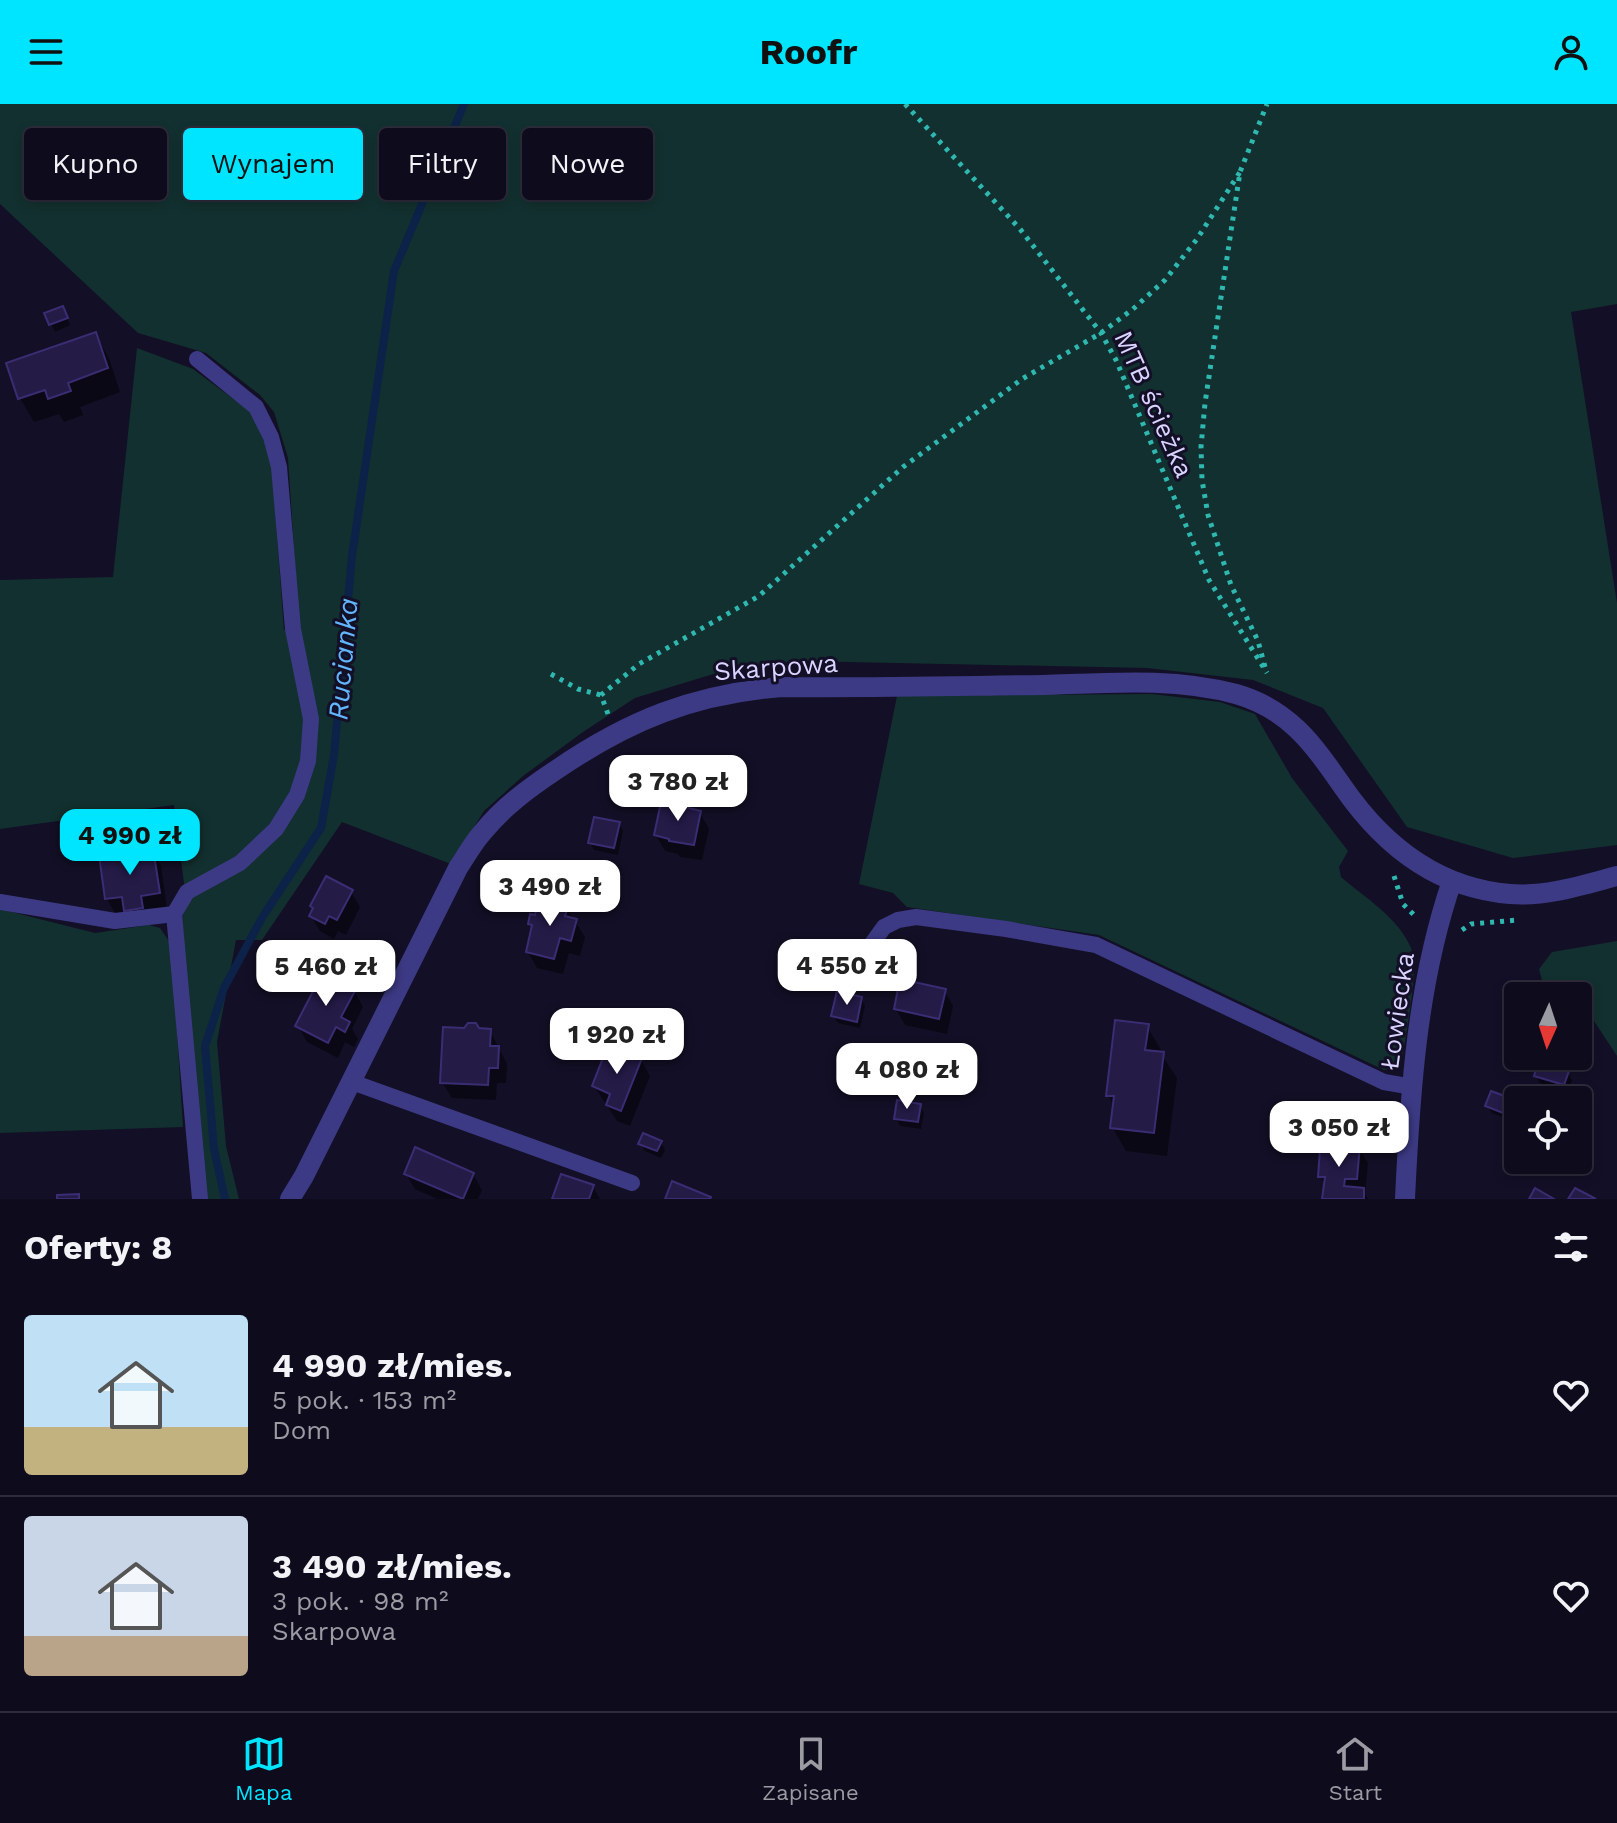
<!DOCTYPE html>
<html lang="pl">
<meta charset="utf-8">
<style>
:root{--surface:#0e0b1c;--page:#171425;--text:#f1f3f6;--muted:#9b9ba3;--line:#2e2b3b;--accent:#00e5ff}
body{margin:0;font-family:"Work Sans",sans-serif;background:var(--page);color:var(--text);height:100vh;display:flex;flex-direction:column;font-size:30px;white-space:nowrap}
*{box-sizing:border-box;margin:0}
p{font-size:26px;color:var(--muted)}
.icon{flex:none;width:44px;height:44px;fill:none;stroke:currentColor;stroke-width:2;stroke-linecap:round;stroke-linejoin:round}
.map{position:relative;height:1095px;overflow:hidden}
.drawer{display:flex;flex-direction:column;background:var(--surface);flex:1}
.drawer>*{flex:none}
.guide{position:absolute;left:24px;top:24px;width:800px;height:72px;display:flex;gap:16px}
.needle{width:52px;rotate:183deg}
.controls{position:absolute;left:1504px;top:878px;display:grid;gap:16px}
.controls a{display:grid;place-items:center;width:88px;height:88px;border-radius:8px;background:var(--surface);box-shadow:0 4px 12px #0003,0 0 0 2px var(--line);font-size:40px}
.price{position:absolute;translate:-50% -68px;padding:0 18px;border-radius:16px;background:#fff;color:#222;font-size:26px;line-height:52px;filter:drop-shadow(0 2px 4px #0008)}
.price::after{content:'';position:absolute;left:50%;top:48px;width:24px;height:18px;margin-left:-12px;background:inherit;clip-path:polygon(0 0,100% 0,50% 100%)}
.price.active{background:var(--accent);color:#111}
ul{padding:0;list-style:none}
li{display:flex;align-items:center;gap:24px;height:200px;padding:0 24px}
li+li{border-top:2px solid var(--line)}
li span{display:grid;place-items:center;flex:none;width:224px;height:160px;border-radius:8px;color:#555}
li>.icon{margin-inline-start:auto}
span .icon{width:96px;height:96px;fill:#fffc;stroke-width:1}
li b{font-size:34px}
h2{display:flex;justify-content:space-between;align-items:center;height:96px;padding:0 24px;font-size:34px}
.pill{padding:0 28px;border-radius:8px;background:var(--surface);box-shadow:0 4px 12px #0003,0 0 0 2px var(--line);font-size:28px;line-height:72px}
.pill.active{background:var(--accent);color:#111}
header{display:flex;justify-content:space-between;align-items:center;height:104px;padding:0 24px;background:var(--accent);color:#111;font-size:36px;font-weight:700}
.tab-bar{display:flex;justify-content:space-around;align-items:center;height:112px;border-top:2px solid var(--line);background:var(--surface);font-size:22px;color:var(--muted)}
.tab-bar a{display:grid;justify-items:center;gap:4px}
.tab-bar .active{color:var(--accent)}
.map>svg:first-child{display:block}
.green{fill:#12302f}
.shadow{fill:#0007}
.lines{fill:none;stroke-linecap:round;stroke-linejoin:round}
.stream{stroke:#0c2248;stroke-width:8}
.building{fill:#241b47;stroke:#3b2d73;stroke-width:2}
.path{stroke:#2fb8b0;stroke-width:5;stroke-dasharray:4 6;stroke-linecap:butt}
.lane{stroke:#3d3a85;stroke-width:16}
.street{stroke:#3d3a85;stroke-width:20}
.labels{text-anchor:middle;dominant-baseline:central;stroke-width:6;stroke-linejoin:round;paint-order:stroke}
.street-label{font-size:26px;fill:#d9d4ff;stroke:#130f26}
.water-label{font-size:28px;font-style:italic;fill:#62b6ff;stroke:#130f26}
</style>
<header><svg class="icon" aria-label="menu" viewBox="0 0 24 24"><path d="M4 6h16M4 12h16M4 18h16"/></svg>Roofr<svg class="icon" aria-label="person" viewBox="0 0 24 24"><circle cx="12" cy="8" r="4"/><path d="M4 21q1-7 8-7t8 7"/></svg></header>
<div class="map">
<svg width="1617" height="1095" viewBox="0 0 1617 1095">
<rect width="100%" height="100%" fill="#130f26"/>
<g class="green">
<polygon points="0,0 1617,0 1617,200 1571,208 1617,499 1617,741 1513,754 1407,723 1323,604 1253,576 1147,564 798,557 723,567 635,594 583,628 523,672 484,707 451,760 342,718 262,836 236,836 217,938 226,1042 239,1095 207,1095 190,922 182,813 190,795 184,779 174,701 0,725 0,476 113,473 137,244 193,265 251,308 265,339 272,365 284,526 299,521 288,354 274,308 260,291 206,249 138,229 0,100"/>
<path d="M1152 590 1220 598 1255 610 1292 674 1348 747 1339 763 1341 773C1364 793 1399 814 1411 844 1420 866 1404 937 1401 963L1384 966 1099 831 907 803 893 789 859 780 897 592Z"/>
<polygon points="0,805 95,829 149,821 160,824 169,837 174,880 183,1023 0,1029"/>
<polygon points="1617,837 1617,952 1594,917 1578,916 1578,892 1546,892 1539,865 1552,848"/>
</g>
<g class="shadow">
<polygon points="47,210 66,211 70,221 55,228"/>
<polygon points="95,230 109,254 120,288 80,303 83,311 64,318 59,310 34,318 20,294"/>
<polygon points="688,706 700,709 709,725 702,756 680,753 678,750 665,747 656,731"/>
<polygon points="619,720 623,727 618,751 594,746 590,738"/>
<polygon points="152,746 161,762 167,805 116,811 107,795 101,753"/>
<polygon points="351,788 360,803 346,831 338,827 334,835 320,827 311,812"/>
<polygon points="563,799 585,833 580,852 569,849 563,870 537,864 528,848 533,825 530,820"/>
<polygon points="944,886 953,902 947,930 905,921 896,905"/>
<polygon points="354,887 363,903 352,925 358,935 354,943 345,938 338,954 307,938 298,922"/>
<polygon points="861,894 865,902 860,924 838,919 833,912"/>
<polygon points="1147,922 1161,946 1161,950 1177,974 1167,1052 1126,1047 1112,1023 1114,1003 1108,991"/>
<polygon points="465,926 490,927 507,960 506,979 497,979 496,996 452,994 442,978"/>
<polygon points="641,956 650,972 630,1022 617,1017 594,982"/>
<polygon points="1568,969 1572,976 1568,988 1540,979 1536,971"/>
<polygon points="1492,990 1518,1000 1518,1019 1492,1009 1487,1002"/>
<polygon points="920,1002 924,1009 921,1025 900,1022 896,1014"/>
<polygon points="1337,1033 1343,1042 1358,1043 1368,1059 1365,1090 1368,1095 1325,1095 1326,1083 1320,1072"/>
<polygon points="661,1038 665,1046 661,1054 645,1047 640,1039"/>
<polygon points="406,1070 473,1070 482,1086 478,1095 437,1095 415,1085"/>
<polygon points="593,1083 600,1095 554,1095"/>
</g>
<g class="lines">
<polyline class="stream" points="225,1095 214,1045 205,942 224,884 263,812 321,724 334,651 352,452 394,167 464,0"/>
</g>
<g class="building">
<polygon points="63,202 68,214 49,221 44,209"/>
<polygon points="96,228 108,264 68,279 71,287 48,295 45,286 18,295 6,259"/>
<polygon points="661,698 675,701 681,698 686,700 689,704 701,707 694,741 669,737 669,735 654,731"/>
<polygon points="594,713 620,718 614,744 588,739"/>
<polygon points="153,744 160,789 141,792 143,804 124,807 122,793 105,795 99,751"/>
<polygon points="326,772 353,786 337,816 329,812 325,820 309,812 313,804 310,802"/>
<polygon points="538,795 553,798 557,795 564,797 568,803 565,812 577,815 571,837 560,834 554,855 526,848 532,821 528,820 530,810 535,811"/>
<polygon points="323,868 356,885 341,913 350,918 345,928 336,923 328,939 295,922"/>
<polygon points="900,875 946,885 939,915 894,905"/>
<polygon points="837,887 862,893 857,918 831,912"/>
<polygon points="1115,916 1149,920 1145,946 1164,948 1154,1029 1110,1024 1114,992 1106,992"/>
<polygon points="468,919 476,919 479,924 491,925 490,942 499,942 498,964 489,964 488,981 440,979 443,923 464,924"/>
<polygon points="608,941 642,954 621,1007 606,1001 610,990 592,982"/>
<polygon points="1538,958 1569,967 1564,981 1534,972"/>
<polygon points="1491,987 1518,997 1516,1014 1485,1002"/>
<polygon points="897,996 921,1000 918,1018 894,1015"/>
<polygon points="643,1029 662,1037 657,1047 638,1040"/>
<polygon points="1321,1030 1338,1031 1338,1040 1360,1041 1357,1075 1345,1075 1344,1082 1364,1084 1364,1095 1322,1095 1325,1073 1318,1073"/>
<polygon points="415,1043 474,1069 463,1095 404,1070"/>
<polygon points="561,1070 594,1081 589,1095 552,1095"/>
<polygon points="672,1077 711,1093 710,1095 665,1095"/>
<polygon points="1535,1084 1554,1095 1529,1095"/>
<polygon points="1575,1084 1596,1095 1568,1095"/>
<polygon points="79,1090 79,1095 57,1095 57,1091"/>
</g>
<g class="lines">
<g class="path">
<polyline points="905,0 1020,125 1101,229 1116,256 1209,476 1267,569"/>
<polyline points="1265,563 1258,537 1231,481 1208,411 1202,376 1201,343 1205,299 1240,68 1267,0"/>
<polyline points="551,570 578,585 601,591"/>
<polyline points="608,610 601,591 639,560 759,492 903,363 1022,275 1101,229 1133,205 1165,176 1197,135 1240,68"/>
<polyline points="1394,772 1403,800 1417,814"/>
<polyline points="1462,826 1471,820 1518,816"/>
</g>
<g class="lane">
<polyline points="197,255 256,303 271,333 279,363 293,525 311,615 308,657 297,691 276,725 240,759 187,788 174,810 200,1095"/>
<polyline points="0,798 115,817 174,810"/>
<polyline points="871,841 884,823 898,816 916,813 1006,825 1096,841 1384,978 1413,983"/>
<polyline points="352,978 632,1079"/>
</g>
<g class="street">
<path d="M290 1095 304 1072 458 764C466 752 473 739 482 729 503 703 529 684 556 666 629 616 694 590 782 583 869 584 956 582 1043 581 1106 579 1174 573 1236 590 1289 605 1313 640 1343 683 1383 741 1437 784 1510 790 1546 793 1583 781 1617 772"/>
<path d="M1405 1095C1410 988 1417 879 1452 777"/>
</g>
</g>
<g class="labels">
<g class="street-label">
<text transform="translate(1154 300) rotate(66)">MTB ścieżka</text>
<text transform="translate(776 563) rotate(-4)">Skarpowa</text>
<text transform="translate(1397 907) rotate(-82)">Łowiecka</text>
</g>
<g class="water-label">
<text transform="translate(343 555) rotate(-85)">Rucianka</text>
</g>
</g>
</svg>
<div class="controls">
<a><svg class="needle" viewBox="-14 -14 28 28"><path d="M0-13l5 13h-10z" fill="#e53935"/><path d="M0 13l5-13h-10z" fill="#9b9ba3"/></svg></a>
<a><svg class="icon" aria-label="locate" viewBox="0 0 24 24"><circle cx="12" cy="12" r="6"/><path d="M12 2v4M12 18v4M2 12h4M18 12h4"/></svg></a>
</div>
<b class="price" style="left:678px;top:719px">3 780 zł</b>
<b class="price active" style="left:130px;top:773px">4 990 zł</b>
<b class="price" style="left:550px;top:824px">3 490 zł</b>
<b class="price" style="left:847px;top:903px">4 550 zł</b>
<b class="price" style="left:326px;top:904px">5 460 zł</b>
<b class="price" style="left:617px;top:972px">1 920 zł</b>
<b class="price" style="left:907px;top:1007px">4 080 zł</b>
<b class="price" style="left:1339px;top:1065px">3 050 zł</b>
<div class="guide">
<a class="pill">Kupno</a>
<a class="pill active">Wynajem</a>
<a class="pill">Filtry</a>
<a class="pill">Nowe</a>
</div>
</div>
<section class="drawer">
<h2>Oferty: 8<svg class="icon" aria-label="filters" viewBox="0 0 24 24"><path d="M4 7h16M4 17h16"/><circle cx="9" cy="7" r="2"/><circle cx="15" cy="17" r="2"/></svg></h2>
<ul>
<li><span style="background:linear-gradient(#bfe0f5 70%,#c2b280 0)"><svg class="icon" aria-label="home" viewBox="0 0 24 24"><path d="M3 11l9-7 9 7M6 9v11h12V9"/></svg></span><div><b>4 990 zł/mies.</b><p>5 pok. · 153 m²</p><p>Dom</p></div><svg class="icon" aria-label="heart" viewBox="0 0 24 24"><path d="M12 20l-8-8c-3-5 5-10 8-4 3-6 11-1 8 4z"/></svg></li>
<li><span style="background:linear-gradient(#c9d6e8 75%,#b9a48a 0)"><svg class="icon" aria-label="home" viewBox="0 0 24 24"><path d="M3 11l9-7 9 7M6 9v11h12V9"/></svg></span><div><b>3 490 zł/mies.</b><p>3 pok. · 98 m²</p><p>Skarpowa</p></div><svg class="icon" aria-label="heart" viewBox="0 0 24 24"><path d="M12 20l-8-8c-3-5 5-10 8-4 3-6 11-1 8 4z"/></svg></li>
</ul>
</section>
<nav class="tab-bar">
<a class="active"><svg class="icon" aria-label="map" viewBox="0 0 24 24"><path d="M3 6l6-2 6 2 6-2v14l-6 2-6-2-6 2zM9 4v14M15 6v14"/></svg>Mapa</a>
<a><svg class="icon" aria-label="saved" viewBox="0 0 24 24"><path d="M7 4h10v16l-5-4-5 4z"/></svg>Zapisane</a>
<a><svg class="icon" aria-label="home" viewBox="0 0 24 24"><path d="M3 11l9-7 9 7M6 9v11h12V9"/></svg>Start</a>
</nav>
